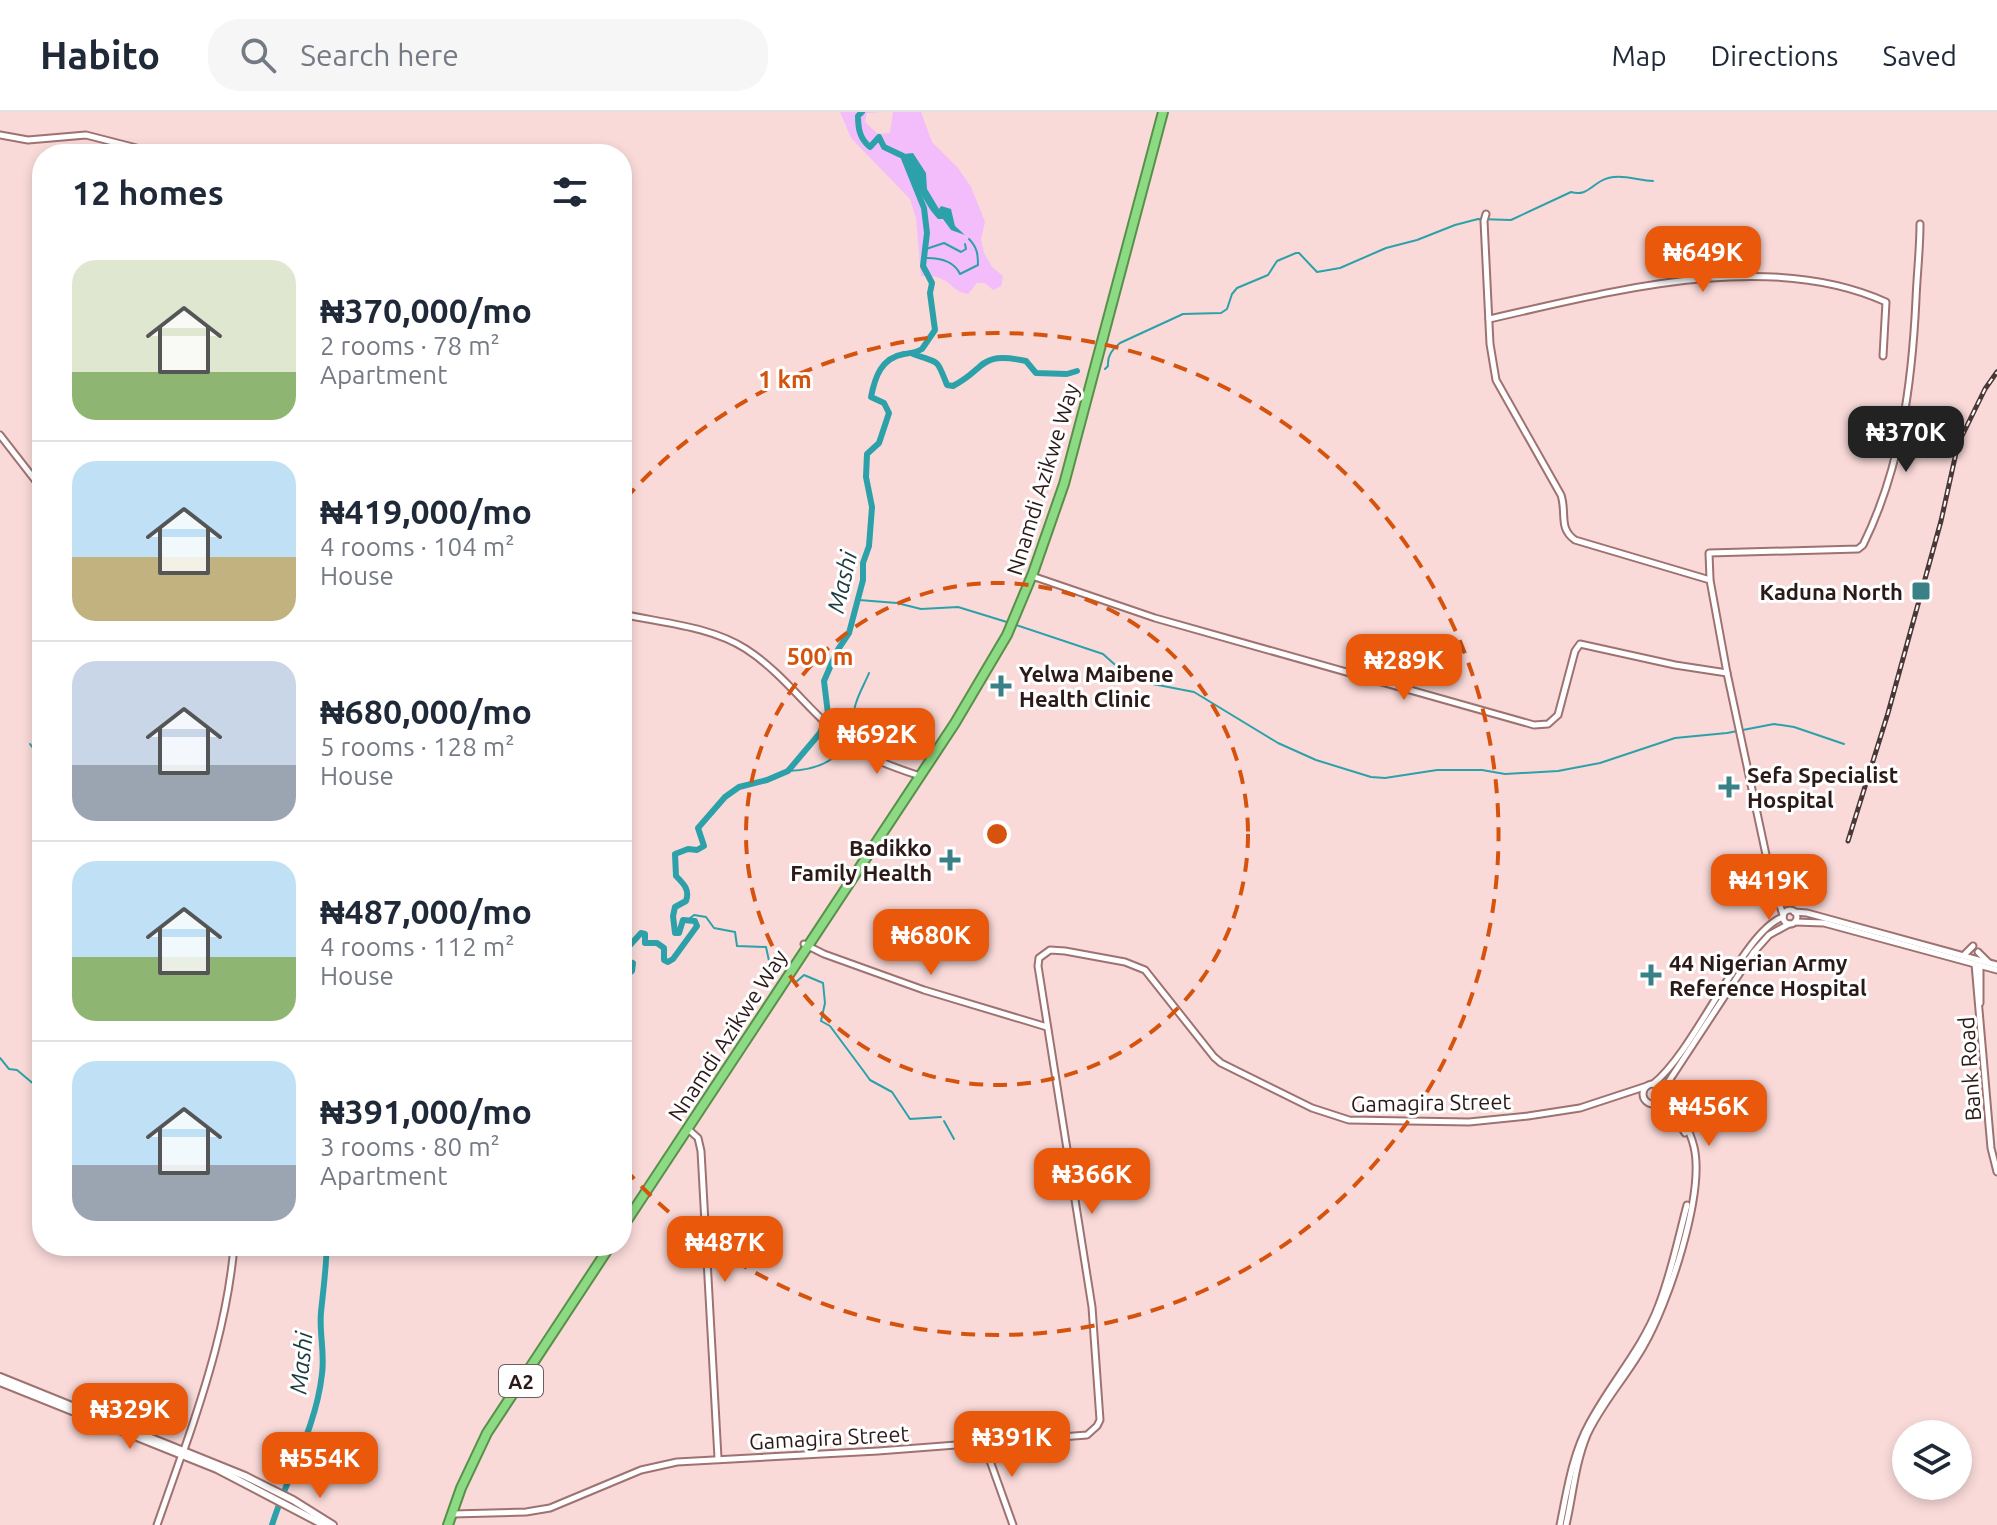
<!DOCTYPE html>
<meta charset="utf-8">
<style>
:root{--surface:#fff;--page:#f6f6f7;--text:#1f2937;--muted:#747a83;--line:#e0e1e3;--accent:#ea580c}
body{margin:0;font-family:Ubuntu,sans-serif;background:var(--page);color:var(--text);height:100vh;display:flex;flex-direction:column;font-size:30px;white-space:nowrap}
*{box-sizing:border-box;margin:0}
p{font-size:26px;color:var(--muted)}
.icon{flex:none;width:44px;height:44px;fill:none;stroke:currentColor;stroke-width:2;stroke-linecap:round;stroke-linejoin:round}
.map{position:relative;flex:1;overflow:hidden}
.sheet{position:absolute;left:32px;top:32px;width:600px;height:1112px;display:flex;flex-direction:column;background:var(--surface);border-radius:32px;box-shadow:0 4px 12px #0003}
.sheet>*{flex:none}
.controls{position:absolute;left:1892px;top:1308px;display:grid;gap:16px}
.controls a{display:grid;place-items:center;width:80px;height:80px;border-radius:50%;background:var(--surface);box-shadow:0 4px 12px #0003;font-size:40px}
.price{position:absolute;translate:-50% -68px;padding:0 18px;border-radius:16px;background:var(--accent);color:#fff;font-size:26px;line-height:52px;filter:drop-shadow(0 2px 4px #0008)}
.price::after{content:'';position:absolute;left:50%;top:48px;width:24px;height:18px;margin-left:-12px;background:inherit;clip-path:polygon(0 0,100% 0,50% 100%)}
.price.active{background:#222;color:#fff}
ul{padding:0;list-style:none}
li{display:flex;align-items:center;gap:24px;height:200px;padding:0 40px}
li+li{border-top:2px solid var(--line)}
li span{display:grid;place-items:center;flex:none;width:224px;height:160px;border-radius:24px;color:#555}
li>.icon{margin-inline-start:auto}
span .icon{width:96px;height:96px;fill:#fffc;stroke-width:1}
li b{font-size:34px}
h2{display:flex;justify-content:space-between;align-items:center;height:96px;padding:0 40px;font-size:34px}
header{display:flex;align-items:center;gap:48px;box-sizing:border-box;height:112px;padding:0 40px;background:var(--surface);border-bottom:2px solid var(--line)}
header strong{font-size:38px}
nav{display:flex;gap:44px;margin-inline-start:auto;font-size:28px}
.search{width:560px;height:72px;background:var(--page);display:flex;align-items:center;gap:20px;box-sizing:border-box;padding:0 28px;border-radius:32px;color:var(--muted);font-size:30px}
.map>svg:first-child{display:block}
.green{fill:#f3bcfb}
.water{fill:#2da1a9}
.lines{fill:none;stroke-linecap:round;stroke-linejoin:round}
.stream{stroke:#2da1a9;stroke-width:2}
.river{stroke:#2da1a9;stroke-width:6}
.tertiary-casing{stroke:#9e7270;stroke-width:9}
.secondary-casing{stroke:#9e7270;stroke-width:10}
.trunk-casing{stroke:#58904a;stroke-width:12}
.tertiary{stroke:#fff;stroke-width:5}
.secondary{stroke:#fff;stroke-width:6}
.trunk{stroke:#8cda83;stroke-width:8}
.rail-casing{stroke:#4b3736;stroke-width:5}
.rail{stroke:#fff;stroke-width:2;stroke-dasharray:6;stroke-linecap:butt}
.ring{fill:none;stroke:#d5530d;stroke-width:4;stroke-dasharray:14 10}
.poi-dot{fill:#398186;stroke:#fff;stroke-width:3}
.labels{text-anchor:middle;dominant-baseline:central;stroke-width:6;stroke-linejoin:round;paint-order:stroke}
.shield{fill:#fff;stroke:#6b5f5e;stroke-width:2}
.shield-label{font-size:20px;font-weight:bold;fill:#2c1a19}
.street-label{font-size:22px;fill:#2c1a19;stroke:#fff}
.poi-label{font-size:22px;font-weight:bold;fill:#2c1a19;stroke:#fff;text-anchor:start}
.water-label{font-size:24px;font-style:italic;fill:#1a3b3e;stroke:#fff}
.centre{fill:#d5530d;stroke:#fff;stroke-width:4}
.ring-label{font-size:24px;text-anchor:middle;font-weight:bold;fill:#d5530d;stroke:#fff;stroke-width:6;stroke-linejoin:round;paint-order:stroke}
</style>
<header>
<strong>Habito</strong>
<div class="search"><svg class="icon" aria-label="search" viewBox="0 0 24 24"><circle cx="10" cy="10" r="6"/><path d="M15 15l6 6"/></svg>Search here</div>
<nav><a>Map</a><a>Directions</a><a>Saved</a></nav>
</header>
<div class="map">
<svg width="1997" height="1413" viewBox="0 0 1997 1413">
<rect width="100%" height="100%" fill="#f9dad9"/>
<path class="green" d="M840 0H882L867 1 865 10 878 22 890 21 893 0H921L932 30 958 56 971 75 985 110 981 128 984 141 992 155 1003 164 1001 174 993 178 985 171H977L968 182C947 178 953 163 921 164L916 106 910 87 851 26Z"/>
<path class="water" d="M913 41 926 61 927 77 939 97 941 94 951 97 955 114 965 123 951 118 943 107H938C919 86 916 66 904 42Z"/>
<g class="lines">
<g class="stream">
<polyline points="926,137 944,131 961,140 966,137 965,132"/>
<path d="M927 146C940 146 954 149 960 162L978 153C978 142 977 135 969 127"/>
<path d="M1105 257 1108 254C1107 244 1112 237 1120 231L1183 202 1221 201 1227 197 1232 182 1237 176 1268 163 1277 149 1296 141H1299L1317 160 1340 156 1386 136 1417 128 1455 113 1478 107 1511 108 1571 80C1585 84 1589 76 1601 69 1617 60 1635 68 1653 69"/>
<polyline points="859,488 897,491 921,497 958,495 1010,511"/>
<polyline points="1016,513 1103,542 1132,568 1194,580 1278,631 1316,648 1371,665 1385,666 1437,658 1482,658 1505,662 1558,659 1600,651 1675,626 1727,621 1774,612 1794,615 1844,632"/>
<polyline points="30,632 42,648"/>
<path d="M788 659C819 658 843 648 852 616 854 608 853 599 856 591 859 581 865 571 869 561"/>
<polyline points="689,807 694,803 706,805 714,816 735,820 737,834 766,835 771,858 776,860"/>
<polyline points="796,870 804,863 823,871 825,891 821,909 830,914 865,961 870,968 892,980 910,1007 941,1005"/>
<polyline points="0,946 9,957 17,958 42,979"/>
<polyline points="944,1009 954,1027"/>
</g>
<g class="river">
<path d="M913 242C940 252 936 245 947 273L953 274C988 256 977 239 1026 249L1036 261 1067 262 1077 259"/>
<path d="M622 842 641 821 645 822V831H657L664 836V848L668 850 673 847 697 814 695 809 683 808 679 821H675L673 804 675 795 686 789C690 778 684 772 676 764L675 742 688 737 697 738 704 734 698 716 725 685 739 675 767 668 788 659 820 621 828 602 824 569 837 539 849 521 863 468V451L869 434 872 395 866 365 867 342 879 331 889 301 884 291 871 285C875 265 881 246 904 242 911 241 915 241 922 237L935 218 930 181 932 171 923 154 927 121 924 96 903 44 884 35 879 25 870 35C860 27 858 17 858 4L862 0"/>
<polyline points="622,847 633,851 632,859 622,867"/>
<path d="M272 1413C288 1362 316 1316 322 1262 325 1241 319 1221 321 1200 322 1191 328 1139 326 1134"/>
</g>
<g class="tertiary-casing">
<g id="tertiary">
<polyline points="0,23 28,28 86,23 160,42"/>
<path d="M1486 102 1484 109 1490 232 1496 268 1561 383C1567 401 1558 416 1575 428L1710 468 1727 561 1771 766 1783 803"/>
<path d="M1489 207C1610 180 1767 136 1886 190L1883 244"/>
<polyline points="0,323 42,377"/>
<polyline points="1032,464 1155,506 1534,613 1548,612 1558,603 1575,539 1580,532 1675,553 1727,561"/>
<path d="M1710 467 1709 441 1858 437 1863 433C1901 356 1912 272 1916 187 1917 162 1920 137 1920 112"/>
<path d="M622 502C662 511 710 514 746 537 786 563 812 604 850 632 870 647 893 655 917 663"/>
<circle cx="1790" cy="805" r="7"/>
<polyline points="1794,800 1807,801 1997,853"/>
<polyline points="1795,810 1824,811 1997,858"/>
<polyline points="804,832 824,842 924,878 1047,915"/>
<polyline points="1978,840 1988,850"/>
<polyline points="1963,844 1973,834"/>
<polyline points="1975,852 1991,1036 1997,1060"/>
<polyline points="1980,854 1980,891"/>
<path d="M1653 972C1696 938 1743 819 1783 805"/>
<circle cx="1653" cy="982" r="10"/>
<polyline points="1663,978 1753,841 1769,823 1789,812"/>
<polyline points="1657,991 1670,997 1685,1021"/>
<polyline points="688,1017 698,1026 701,1039 718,1346"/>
<polyline points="984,1332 1013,1413"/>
<path d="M184 1338C207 1272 228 1204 234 1134"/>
<polyline points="453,1402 526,1400 550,1396 641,1358 677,1350 878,1339 1087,1323 1097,1314 1100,1308 1092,1195 1038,854 1039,846 1050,838 1065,839 1125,850 1145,858 1214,945 1221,951 1312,996 1349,1008 1469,1010 1528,1004 1580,996 1647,974"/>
<polyline points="157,1413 182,1342"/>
<path d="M1560 1413C1567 1379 1572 1343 1589 1312 1610 1272 1642 1237 1658 1195 1671 1162 1678 1127 1687 1093"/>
<path d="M1566 1413C1573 1383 1575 1352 1587 1323 1601 1292 1626 1265 1643 1235 1668 1193 1705 1082 1694 1035 1689 1013 1676 999 1663 982"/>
</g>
</g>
<g class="secondary-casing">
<g id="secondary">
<polyline points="0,1265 245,1364 293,1388 333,1413"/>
<polyline points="0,1270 217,1357 324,1413"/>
</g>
</g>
<g class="trunk-casing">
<g id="trunk">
<polyline points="622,1116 955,611 1007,523 1033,461 1064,372 1163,0"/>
<polyline points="448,1413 461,1376 487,1321 610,1134"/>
</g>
</g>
<use href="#tertiary" class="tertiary"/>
<use href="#secondary" class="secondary"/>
<use href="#trunk" class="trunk"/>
<g class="rail-casing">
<polyline id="rail" points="1848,729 1888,601 1941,409 1958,332 1985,277 1997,260"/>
</g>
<use href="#rail" class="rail"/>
</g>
<g class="ring">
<circle cx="997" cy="722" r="251"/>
<path d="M625 387A501 501 0 1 1 625 1057"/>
</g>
<g class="poi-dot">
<rect x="1911" y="469" width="20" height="20" rx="4"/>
<path d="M997 562h8v8h8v8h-8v8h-8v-8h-8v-8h8z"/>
<path d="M1725 663h8v8h8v8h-8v8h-8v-8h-8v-8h8z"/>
<path d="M946 736h8v8h8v8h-8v8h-8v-8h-8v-8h8z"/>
<path d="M1647 851h8v8h8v8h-8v8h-8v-8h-8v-8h8z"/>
</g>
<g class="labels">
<rect class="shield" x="499" y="1253" width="44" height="32" rx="6"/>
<g class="shield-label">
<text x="521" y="1269">A2</text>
</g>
<g class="street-label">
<text transform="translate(1042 367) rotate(-73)">Nnamdi Azikwe Way</text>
<text transform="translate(727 923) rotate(-57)">Nnamdi Azikwe Way</text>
<text transform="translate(1969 957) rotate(-94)">Bank Road</text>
<text transform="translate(1431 990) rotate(-1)">Gamagira Street</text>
<text transform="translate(829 1325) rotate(-3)">Gamagira Street</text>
</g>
<g class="poi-label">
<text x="1903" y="479" text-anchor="end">Kaduna North</text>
<text x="1019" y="561">Yelwa Maibene<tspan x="1019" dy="25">Health Clinic</tspan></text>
<text x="1747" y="662">Sefa Specialist<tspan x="1747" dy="25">Hospital</tspan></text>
<text x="932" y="735" text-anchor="end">Badikko<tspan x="932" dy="25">Family Health</tspan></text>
<text x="1669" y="850">44 Nigerian Army<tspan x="1669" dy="25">Reference Hospital</tspan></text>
</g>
<g class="water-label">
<text transform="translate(842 470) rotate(-77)">Mashi</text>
<text transform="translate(301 1251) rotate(-84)">Mashi</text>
</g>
</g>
<circle cx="997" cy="722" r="12" class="centre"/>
<g class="ring-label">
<text x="785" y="276">1 km</text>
<text x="820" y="553">500 m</text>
</g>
</svg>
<div class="controls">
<a><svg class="icon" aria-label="layers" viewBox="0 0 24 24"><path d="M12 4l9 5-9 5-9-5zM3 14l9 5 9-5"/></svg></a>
</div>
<b class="price" style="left:1703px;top:182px">₦649K</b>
<b class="price active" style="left:1906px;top:362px">₦370K</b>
<b class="price" style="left:1404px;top:590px">₦289K</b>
<b class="price" style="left:877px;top:664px">₦692K</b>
<b class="price" style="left:1769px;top:810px">₦419K</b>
<b class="price" style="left:931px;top:865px">₦680K</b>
<b class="price" style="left:1709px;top:1036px">₦456K</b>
<b class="price" style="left:1092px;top:1104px">₦366K</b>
<b class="price" style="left:725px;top:1172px">₦487K</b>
<b class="price" style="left:130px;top:1339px">₦329K</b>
<b class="price" style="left:1012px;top:1367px">₦391K</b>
<b class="price" style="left:320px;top:1388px">₦554K</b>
<section class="sheet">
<h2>12 homes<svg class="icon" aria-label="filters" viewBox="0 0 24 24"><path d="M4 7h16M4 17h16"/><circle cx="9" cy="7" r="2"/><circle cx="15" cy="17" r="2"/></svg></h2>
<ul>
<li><span style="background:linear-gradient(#dfe7d0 70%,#8fb573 0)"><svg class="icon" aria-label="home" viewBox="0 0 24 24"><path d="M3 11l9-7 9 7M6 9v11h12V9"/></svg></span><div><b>₦370,000/mo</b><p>2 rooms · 78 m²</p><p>Apartment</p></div></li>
<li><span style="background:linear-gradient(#bfe0f5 60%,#c2b280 0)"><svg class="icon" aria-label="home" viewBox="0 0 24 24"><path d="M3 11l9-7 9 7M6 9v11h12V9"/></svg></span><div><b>₦419,000/mo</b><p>4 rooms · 104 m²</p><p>House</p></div></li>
<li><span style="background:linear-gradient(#c9d6e8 65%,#9aa5b1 0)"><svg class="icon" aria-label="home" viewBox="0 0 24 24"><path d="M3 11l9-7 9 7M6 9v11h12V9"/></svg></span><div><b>₦680,000/mo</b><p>5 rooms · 128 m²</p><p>House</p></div></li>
<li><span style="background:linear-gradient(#bfe0f5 60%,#8fb573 0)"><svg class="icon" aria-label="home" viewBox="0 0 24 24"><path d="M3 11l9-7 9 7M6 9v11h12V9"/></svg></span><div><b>₦487,000/mo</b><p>4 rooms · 112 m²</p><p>House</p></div></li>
<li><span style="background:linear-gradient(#bfe0f5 65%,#9aa5b1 0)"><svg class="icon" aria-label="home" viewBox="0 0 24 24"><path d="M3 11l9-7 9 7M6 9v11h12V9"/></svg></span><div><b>₦391,000/mo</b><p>3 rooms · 80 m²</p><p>Apartment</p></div></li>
</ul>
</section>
</div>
